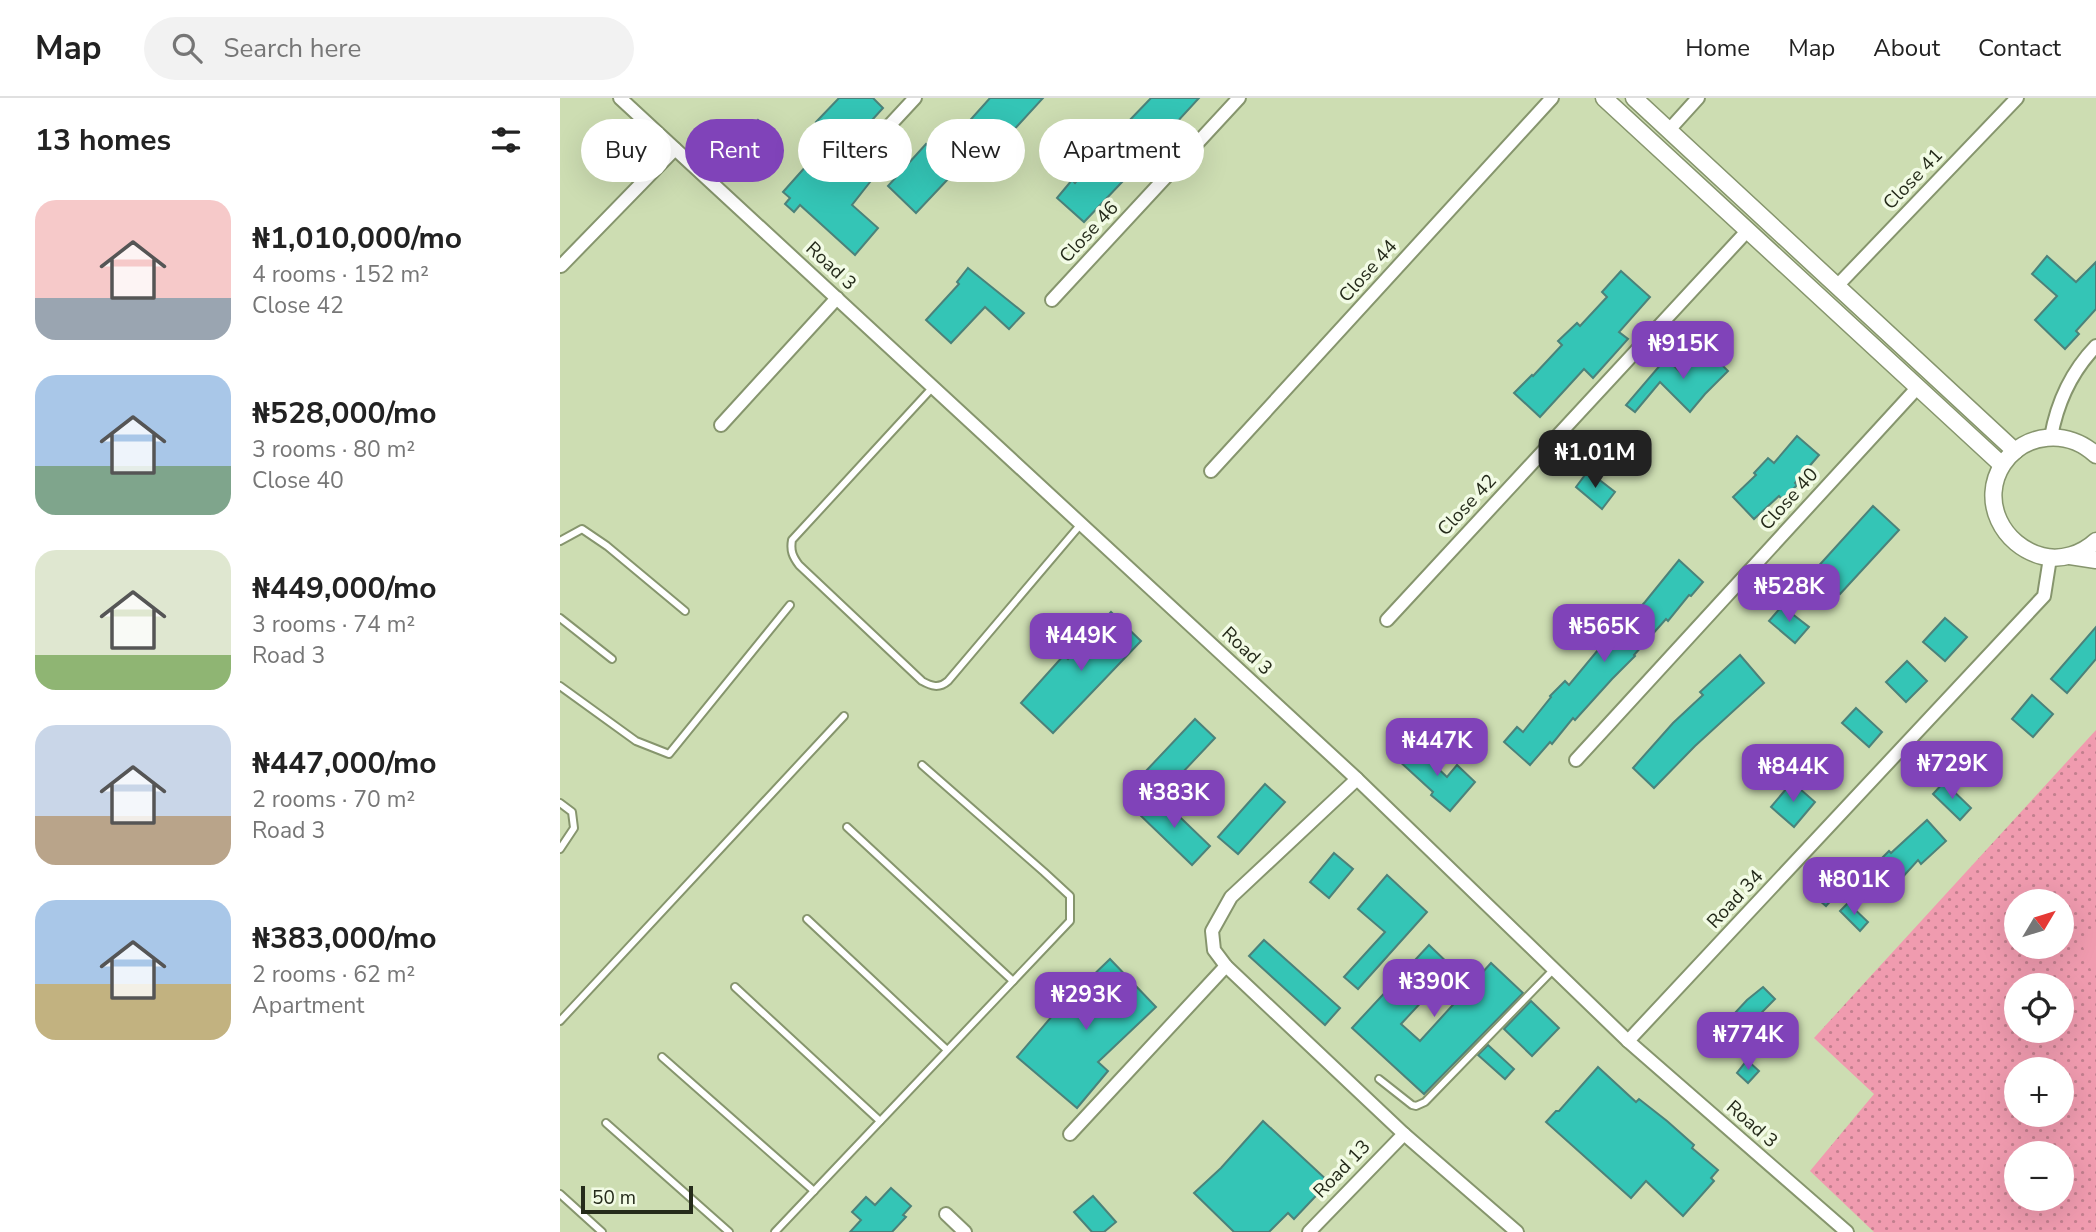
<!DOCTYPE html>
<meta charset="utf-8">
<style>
:root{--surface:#fff;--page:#f2f2f2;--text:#222;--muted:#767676;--line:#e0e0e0;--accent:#8043b9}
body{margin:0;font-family:"Nunito Sans",sans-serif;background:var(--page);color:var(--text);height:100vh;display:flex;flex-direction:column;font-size:26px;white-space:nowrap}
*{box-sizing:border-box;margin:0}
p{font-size:23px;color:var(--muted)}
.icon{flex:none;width:38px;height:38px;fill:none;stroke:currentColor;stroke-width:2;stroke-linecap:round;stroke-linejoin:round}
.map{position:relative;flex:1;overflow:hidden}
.side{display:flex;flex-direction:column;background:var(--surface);width:560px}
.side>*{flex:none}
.guide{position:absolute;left:21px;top:21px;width:665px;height:63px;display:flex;gap:14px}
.needle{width:46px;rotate:52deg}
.controls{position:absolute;left:1444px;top:791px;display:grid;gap:14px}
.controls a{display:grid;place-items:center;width:70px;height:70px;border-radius:50%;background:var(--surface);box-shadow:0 7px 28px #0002;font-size:35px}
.scale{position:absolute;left:21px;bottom:18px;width:112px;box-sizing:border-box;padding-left:7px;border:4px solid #252b1b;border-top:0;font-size:19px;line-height:24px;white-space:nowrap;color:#252b1b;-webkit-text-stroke:5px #f2fbe5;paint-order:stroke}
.price{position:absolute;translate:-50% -60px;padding:0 16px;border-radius:14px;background:var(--accent);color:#fff;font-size:23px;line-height:46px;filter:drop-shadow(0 2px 4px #0008)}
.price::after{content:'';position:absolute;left:50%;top:42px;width:21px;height:16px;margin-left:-10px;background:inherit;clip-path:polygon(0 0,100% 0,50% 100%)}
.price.on{background:#222;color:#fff}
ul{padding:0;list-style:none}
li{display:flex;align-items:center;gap:21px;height:175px;padding:0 35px}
li span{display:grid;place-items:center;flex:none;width:196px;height:140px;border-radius:21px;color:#555}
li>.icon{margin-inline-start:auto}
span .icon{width:84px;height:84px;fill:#fffc;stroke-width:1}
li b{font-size:30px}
h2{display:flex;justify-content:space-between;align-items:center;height:84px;padding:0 35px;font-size:30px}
.pill{padding:0 24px;border-radius:32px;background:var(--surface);box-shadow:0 7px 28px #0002;font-size:24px;line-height:63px}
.pill.on{background:var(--accent);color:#fff}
header{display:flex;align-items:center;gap:42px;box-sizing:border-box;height:98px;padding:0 35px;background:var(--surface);border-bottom:2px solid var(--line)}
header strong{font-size:33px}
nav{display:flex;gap:38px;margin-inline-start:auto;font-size:24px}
.search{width:490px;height:63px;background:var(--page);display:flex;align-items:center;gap:18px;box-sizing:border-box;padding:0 24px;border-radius:38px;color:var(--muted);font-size:26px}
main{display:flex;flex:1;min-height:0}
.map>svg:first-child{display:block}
.grass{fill:url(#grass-dots);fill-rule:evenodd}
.garden{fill:#f09baf}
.building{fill:#34c5b6;stroke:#4b827a;stroke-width:2}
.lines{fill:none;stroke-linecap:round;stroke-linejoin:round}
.service-casing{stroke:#86956d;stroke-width:10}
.minor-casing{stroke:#86956d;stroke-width:16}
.tertiary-casing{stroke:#86956d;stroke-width:19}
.service{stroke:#fff;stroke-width:6}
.minor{stroke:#fff;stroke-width:12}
.tertiary{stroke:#fff;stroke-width:16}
.labels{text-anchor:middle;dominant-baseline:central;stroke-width:7;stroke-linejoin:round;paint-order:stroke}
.street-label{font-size:19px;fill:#252b1b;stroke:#f2fbe5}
</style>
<header>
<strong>Map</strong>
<div class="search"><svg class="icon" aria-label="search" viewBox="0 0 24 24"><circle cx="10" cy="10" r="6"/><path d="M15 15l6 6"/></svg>Search here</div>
<nav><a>Home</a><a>Map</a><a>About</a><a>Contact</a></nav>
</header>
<main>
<section class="side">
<h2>13 homes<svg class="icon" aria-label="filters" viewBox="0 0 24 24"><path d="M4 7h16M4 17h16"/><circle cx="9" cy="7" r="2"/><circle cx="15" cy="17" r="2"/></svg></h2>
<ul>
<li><span style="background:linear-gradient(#f6c9c9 70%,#9aa5b1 0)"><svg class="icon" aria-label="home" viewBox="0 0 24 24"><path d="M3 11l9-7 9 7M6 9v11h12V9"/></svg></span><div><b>₦1,010,000/mo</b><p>4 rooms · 152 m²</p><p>Close 42</p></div></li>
<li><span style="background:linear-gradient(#a9c7e8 65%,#7fa58c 0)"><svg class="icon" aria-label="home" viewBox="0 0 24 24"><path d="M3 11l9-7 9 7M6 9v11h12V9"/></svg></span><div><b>₦528,000/mo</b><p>3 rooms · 80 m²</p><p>Close 40</p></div></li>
<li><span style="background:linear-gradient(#dfe7d0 75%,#8fb573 0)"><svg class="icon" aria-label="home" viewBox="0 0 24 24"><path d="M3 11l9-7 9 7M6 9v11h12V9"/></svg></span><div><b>₦449,000/mo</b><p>3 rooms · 74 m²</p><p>Road 3</p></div></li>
<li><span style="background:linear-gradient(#c9d6e8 65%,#b9a48a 0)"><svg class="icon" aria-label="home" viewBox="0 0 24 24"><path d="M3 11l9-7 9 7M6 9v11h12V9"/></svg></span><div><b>₦447,000/mo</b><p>2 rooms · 70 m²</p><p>Road 3</p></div></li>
<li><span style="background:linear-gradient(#a9c7e8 60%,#c2b280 0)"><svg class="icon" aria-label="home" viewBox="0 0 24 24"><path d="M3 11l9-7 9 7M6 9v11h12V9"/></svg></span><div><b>₦383,000/mo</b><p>2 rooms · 62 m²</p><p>Apartment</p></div></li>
</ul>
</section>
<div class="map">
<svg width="1536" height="1134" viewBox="0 0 1536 1134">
<defs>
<pattern id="grass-dots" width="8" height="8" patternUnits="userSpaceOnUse" patternTransform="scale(1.75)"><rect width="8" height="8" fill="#f09baf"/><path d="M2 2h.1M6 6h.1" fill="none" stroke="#c27f8e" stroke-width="1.8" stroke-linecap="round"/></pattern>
</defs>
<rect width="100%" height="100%" fill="#cdddb2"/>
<path class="grass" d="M1536 632V1134H1314L1250 1073 1314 996 1254 940ZM1456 803H1502V849H1456ZM1456 887H1502V933H1456ZM1456 971H1502V1017H1456ZM1456 1055H1502V1101H1456Z"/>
<polygon class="garden" points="1536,834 1536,870 1531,872 1520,840"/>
<g class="building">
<polygon points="279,0 313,0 323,10 283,54 314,79 292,107 318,130 295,157 240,107 234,114 225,106 230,100 223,94 247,67 250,70 273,40 256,24"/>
<polygon points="430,0 483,0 416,73 405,63 356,115 328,88 366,46 378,58"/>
<polygon points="591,0 639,0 593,50 566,26"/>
<polygon points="198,22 219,40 196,66 175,49"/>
<polygon points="537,60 563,83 524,124 497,100 512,82 515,85"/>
<polygon points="1487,158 1516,184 1536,164 1536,211 1516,233 1519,236 1505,251 1475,222 1497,198 1472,176"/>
<polygon points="408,170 464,215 449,231 425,209 391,245 366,222 399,186 397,184"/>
<polygon points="1061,173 1090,199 1059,234 1068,241 1033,280 1024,271 980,319 954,295 972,277 973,278 1002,247 998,243 1017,225 1020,228 1047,199 1042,194"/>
<polygon points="1145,250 1168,273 1145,296 1130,314 1100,284 1075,314 1066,307 1102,265 1104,266 1108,262 1121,275"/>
<polygon points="1237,338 1259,357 1235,385 1237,387 1223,402 1219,398 1194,421 1173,399 1196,377 1194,375 1208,360 1214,365"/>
<polygon points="1028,373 1055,394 1042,411 1016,389"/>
<polygon points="1313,408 1339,432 1280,496 1254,473"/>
<polygon points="1119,462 1143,484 1131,498 1129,497 1108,523 1106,521 1074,557 1075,558 1052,581 1015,622 1013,620 992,646 990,644 970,667 944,644 957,629 963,634 991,599 990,598 1005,583 1009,587 1038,552 1034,548 1051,533 1055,537 1085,504"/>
<polygon points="1222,508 1249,529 1235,545 1209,523"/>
<polygon points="1024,509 1035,518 1020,536 1009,527"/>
<polygon points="551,514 581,543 493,635 461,605 504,557 508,561"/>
<polygon points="1385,520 1407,539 1385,563 1363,544"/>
<polygon points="1536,529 1536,561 1507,595 1491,581"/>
<polygon points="1180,557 1204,585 1135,648 1094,690 1073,670 1113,625 1143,597 1140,594"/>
<polygon points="1347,563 1367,583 1346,604 1326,584"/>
<polygon points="1472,597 1493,616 1473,639 1452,621"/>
<polygon points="1296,610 1322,634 1309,649 1282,625"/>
<polygon points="635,621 655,640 605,693 585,674"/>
<polygon points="852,646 887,679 897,667 915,684 890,713 871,697 873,694 837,661"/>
<polygon points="1232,684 1255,704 1234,729 1211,709"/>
<polygon points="1384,684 1411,710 1400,722 1373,696"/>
<polygon points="705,686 725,704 678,756 658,739"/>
<polygon points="597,697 650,748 632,767 579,716"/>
<polygon points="1367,722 1386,743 1361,766 1358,762 1331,792 1310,772 1329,753 1331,755"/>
<polygon points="774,755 793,771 769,800 750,784"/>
<polygon points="827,777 867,814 798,891 784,879 825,834 798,811"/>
<polygon points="1263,787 1275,798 1266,808 1253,797"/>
<polygon points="1288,805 1308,824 1300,833 1280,813"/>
<polygon points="704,842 780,910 765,927 689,858"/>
<polygon points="869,847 893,870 841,926 860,943 931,865 963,895 864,996 792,930"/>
<polygon points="550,861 596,909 538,964 548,973 517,1010 457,959 499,910 495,906 517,884 522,888"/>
<polygon points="1203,889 1215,901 1160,957 1148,944 1187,902"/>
<polygon points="971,903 999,930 972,958 944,931"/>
<polygon points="928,947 954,971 945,981 918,957"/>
<polygon points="1187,962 1199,973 1188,985 1177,975"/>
<polygon points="1038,969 1076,1004 1079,1001 1107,1023 1134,1047 1132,1050 1158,1072 1151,1080 1154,1083 1123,1118 1086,1083 1071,1100 986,1024 996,1013 999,1013"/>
<polygon points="703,1023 769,1084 734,1121 728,1115 709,1134 674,1134 634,1095 661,1070"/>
<polygon points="331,1090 351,1108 343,1117 346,1119 332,1134 290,1134 301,1122 292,1114 306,1099 315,1107"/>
<polygon points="533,1098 556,1124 544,1134 532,1134 514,1114"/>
</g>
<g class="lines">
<g class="service-casing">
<g id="service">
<path d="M373 289 232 442C230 453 233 459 239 467L362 583C371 588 379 591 388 583L521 426"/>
<polyline points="0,443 22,431 47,448 125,513"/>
<polyline points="0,520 52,561"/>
<polyline points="0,588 76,643 109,656 230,507"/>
<polyline points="0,705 12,714 14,730 0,751"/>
<polyline points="287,729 453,883"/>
<polyline points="247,821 387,952"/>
<polyline points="175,889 320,1023"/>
<polyline points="0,923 284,618"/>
<polyline points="102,959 254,1093"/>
<polyline points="819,981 852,1007 856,1008 865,1004 994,871"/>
<polyline points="46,1025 169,1134"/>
<polyline points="0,1096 42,1134"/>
<polyline points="215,1134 510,823 510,798 484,774 362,667"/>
</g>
</g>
<g class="minor-casing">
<g id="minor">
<polyline points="60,0 797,681 1068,943 1287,1134"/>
<polyline points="1109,32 1138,0"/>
<polyline points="303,56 355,0"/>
<polyline points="1,168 115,51"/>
<polyline points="1277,188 1457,0"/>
<polyline points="492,202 679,0"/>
<polyline points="161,327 277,200"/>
<path d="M1491 339C1497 305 1512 273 1536 248"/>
<polyline points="651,373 992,0"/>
<polyline points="827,522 1188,132"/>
<polyline points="1016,662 1358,289"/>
<polyline points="797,681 671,799 652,833 654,852 666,868 844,1036 957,1134"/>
<polyline points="1068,943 1484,498 1490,460"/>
<polyline points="510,1036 666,868"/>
<polyline points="386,1116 405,1134"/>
<polyline points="749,1134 844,1036"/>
</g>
</g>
<g class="tertiary-casing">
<g id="tertiary">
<polyline points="1044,0 1442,367"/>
<polyline points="1074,0 1455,353"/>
<path d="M1536 357C1508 331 1465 334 1443 366 1419 403 1443 448 1482 458 1501 463 1522 456 1536 443"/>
<polyline points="1510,458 1536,462"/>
</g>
</g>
<use href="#service" class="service"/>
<use href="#minor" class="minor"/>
<use href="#tertiary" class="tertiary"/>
</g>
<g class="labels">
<g class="street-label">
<text transform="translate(1353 81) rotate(-46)">Close 41</text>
<text transform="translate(529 134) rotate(-47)">Close 46</text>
<text transform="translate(271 168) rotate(43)">Road 3</text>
<text transform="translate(808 173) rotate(-48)">Close 44</text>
<text transform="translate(1229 401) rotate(-48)">Close 40</text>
<text transform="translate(907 407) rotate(-47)">Close 42</text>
<text transform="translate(687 553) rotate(43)">Road 3</text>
<text transform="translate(1175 801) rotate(-47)">Road 34</text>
<text transform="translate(1192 1026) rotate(41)">Road 3</text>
<text transform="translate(782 1071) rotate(-46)">Road 13</text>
</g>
</g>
</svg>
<div class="controls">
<a><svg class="needle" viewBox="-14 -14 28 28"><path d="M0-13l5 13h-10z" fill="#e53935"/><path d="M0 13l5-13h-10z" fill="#767676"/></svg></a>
<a><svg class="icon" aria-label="locate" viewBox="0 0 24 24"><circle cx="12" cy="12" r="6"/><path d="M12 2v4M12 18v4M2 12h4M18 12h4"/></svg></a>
<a>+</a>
<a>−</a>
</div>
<div class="scale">50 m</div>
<b class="price" style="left:1123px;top:283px">₦915K</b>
<b class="price on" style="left:1035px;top:392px">₦1.01M</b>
<b class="price" style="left:1229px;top:526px">₦528K</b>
<b class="price" style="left:1044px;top:566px">₦565K</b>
<b class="price" style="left:521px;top:575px">₦449K</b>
<b class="price" style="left:877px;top:680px">₦447K</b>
<b class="price" style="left:1392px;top:703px">₦729K</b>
<b class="price" style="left:1233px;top:706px">₦844K</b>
<b class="price" style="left:614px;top:732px">₦383K</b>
<b class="price" style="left:1294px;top:819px">₦801K</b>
<b class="price" style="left:874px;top:921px">₦390K</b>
<b class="price" style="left:526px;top:934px">₦293K</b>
<b class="price" style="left:1188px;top:974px">₦774K</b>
<div class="guide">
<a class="pill">Buy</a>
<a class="pill on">Rent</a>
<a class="pill">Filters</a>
<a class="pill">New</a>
<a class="pill">Apartment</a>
</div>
</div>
</main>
